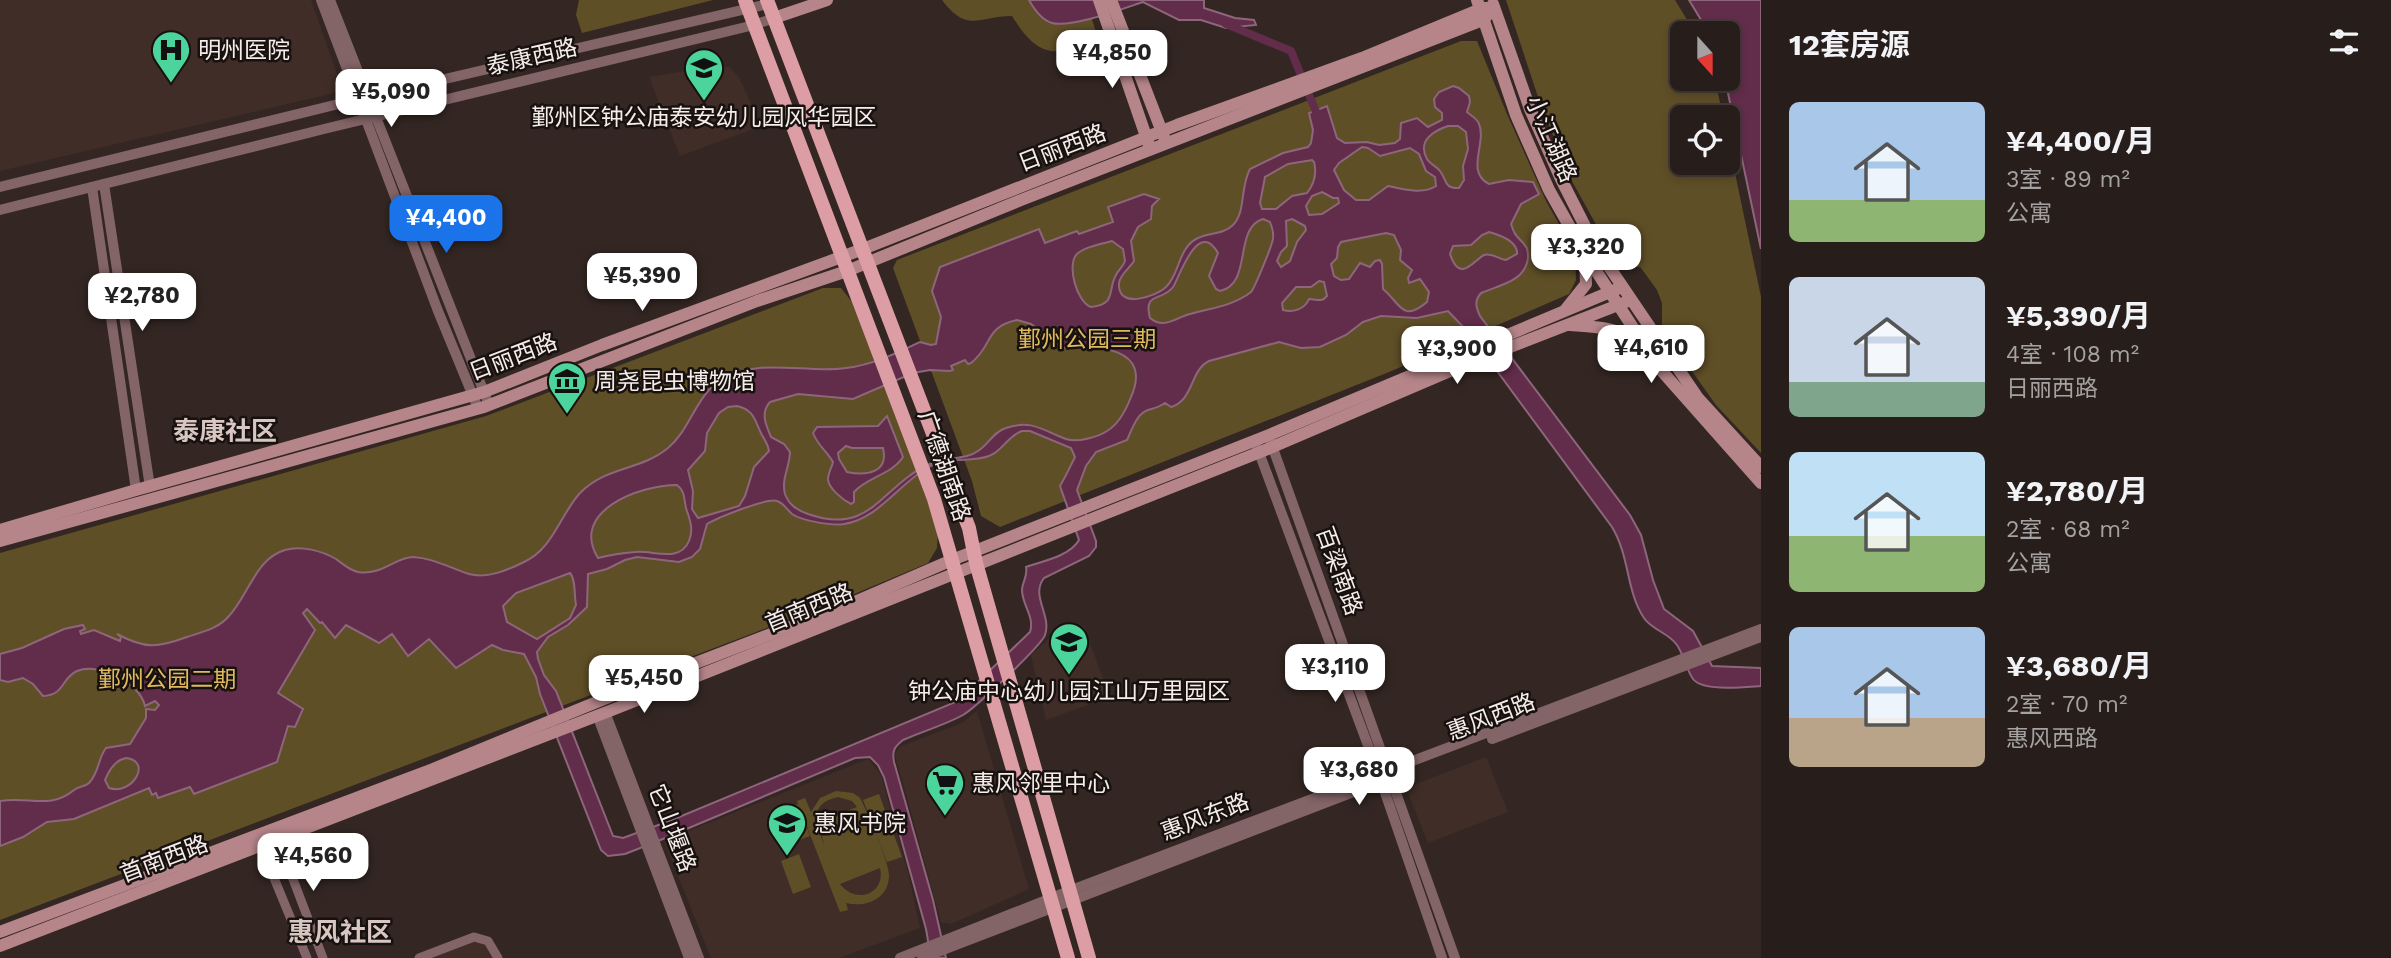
<!DOCTYPE html>
<html lang="zh">
<meta charset="utf-8">
<style>
:root{--surface:#271d1a;--page:#332a27;--text:#f1f3f6;--muted:#a4a2a2;--line:#433b39;--accent:#1a73e8}
body{margin:0;font-family:"Work Sans","Noto Sans SC",sans-serif;background:var(--page);color:var(--text);height:100vh;display:flex;flex-direction:column;font-size:26px;white-space:nowrap}
*{box-sizing:border-box;margin:0}
p{font-size:23px;color:var(--muted)}
.icon{flex:none;width:38px;height:38px;fill:none;stroke:currentColor;stroke-width:2;stroke-linecap:round;stroke-linejoin:round}
.map{position:relative;flex:1;overflow:hidden}
.details{display:flex;flex-direction:column;background:var(--surface);width:630px}
.details>*{flex:none}
.needle{width:46px;rotate:159deg}
.controls{position:absolute;left:1670px;top:21px;display:grid;gap:14px}
.controls a{display:grid;place-items:center;width:70px;height:70px;border-radius:10px;background:var(--surface);box-shadow:0 4px 10px #0003,0 0 0 2px var(--line);font-size:35px}
.price{position:absolute;translate:-50% -60px;padding:0 16px;border-radius:14px;background:#fff;color:#222;font-size:23px;line-height:46px;filter:drop-shadow(0 2px 4px #0008)}
.price::after{content:'';position:absolute;left:50%;top:42px;width:21px;height:16px;margin-left:-10px;background:inherit;clip-path:polygon(0 0,100% 0,50% 100%)}
.price.active{background:var(--accent);color:#fff}
ul{padding:0;list-style:none}
li{display:flex;align-items:center;gap:21px;height:175px;padding:0 28px}
li span{display:grid;place-items:center;flex:none;width:196px;height:140px;border-radius:10px;color:#555}
li>.icon{margin-inline-start:auto}
span .icon{width:84px;height:84px;fill:#fffc;stroke-width:1}
li b{font-size:30px}
h2{display:flex;justify-content:space-between;align-items:center;height:84px;padding:0 28px;font-size:30px}
main{display:flex;flex:1;min-height:0}
.map>svg:first-child{display:block}
.built{fill:#412d27}
.green{fill:#5f4f27;fill-rule:evenodd}
.water{fill:#622c4b;stroke:#8e667b;stroke-width:2;fill-rule:evenodd}
.lines{fill:none;stroke-linecap:round;stroke-linejoin:round}
.canal{stroke:#622c4b;stroke-width:8}
.minor{stroke:#836467;stroke-width:9}
.tertiary{stroke:#836467;stroke-width:10}
.secondary{stroke:#b5858a;stroke-width:12}
.primary{stroke:#dc9ea4;stroke-width:14}
.labels{text-anchor:middle;dominant-baseline:central;stroke-width:5;stroke-linejoin:round;paint-order:stroke}
.poi-label{font-size:23px;fill:#f6edea;stroke:#17110f;text-anchor:start}
.street-label{font-size:23px;fill:#f6edea;stroke:#17110f}
.park-label{font-size:23px;fill:#dfb95d;stroke:#17110f}
.quarter-label{font-size:26px;font-weight:bold;fill:#d8c6c0;stroke:#17110f}
</style>
<main>
<div class="map">
<svg width="1761" height="958" viewBox="0 0 1761 958">
<rect width="100%" height="100%" fill="#342723"/>
<g class="built">
<polygon points="0,0 311,0 343,91 0,171"/>
<polygon points="716,66 729,67 739,77 761,126 680,156 649,77"/>
<polygon points="1084,627 1110,697 1046,720 1031,655 1051,637"/>
<polygon points="977,711 1029,889 951,924 941,922 895,754 899,747 962,723"/>
<polygon points="1486,757 1508,812 1428,843 1406,788"/>
<polygon points="868,759 881,775 908,873 920,928 839,958 711,958 664,841"/>
<polygon points="472,941 487,943 495,958 427,958"/>
</g>
<g class="green">
<polygon points="579,0 713,0 582,33 576,15"/>
<path d="M942 0H1086L1099 42C1054 56 1039 59 1012 16 978 16 968 34 942 0Z"/>
<polygon points="1506,0 1675,0 1695,33 1682,33 1682,79 1715,79 1723,117 1682,117 1682,163 1727,163 1727,135 1761,297 1761,453 1716,405 1662,329 1662,303 1657,290 1641,268 1614,257 1572,181 1541,106"/>
<polygon points="1461,41 1477,41 1507,114 1546,201 1575,253 1576,280 1569,294 1389,372 1000,527 981,516 972,481 893,268 897,260"/>
<polygon points="823,288 841,288 852,302 938,529 937,548 928,563 840,600 0,920 0,553 486,416"/>
<path d="M836 791 853 793 860 798C867 811 889 862 889 875 889 899 866 908 846 903L848 910 840 912 797 801 805 798 811 812 820 798ZM838 797 852 801 857 807 817 823 825 846C816 825 807 804 838 797ZM880 868C886 894 856 905 840 884Z"/>
<polygon points="879,794 902,857 887,862 863,800"/>
<polygon points="798,804 810,836 791,843 779,812"/>
<polygon points="799,854 811,887 793,894 781,861"/>
</g>
<g class="water">
<path d="M1029 0H1204V8L1235 18 1254 20 1256 25 1226 28 1201 20H1179L1143 2C1122 9 1072 28 1052 23 1041 20 1034 9 1029 0Z"/>
<polygon points="1689,0 1761,0 1761,249 1725,79 1727,79 1727,33 1709,33"/>
<path d="M1453 86 1459 88 1469 96 1470 102 1467 112C1471 116 1477 118 1479 124 1487 143 1465 172 1489 184L1509 180 1533 182 1539 194 1521 204 1511 224C1516 240 1519 236 1526 247 1528 249 1528 255 1528 258 1525 282 1499 285 1481 293 1474 301 1476 307 1480 316L1630 515 1641 535 1653 580 1664 609 1693 631 1712 666 1761 668V686C1745 687 1703 692 1693 679 1686 669 1684 655 1677 645 1669 633 1652 630 1644 618 1626 591 1630 557 1612 527L1469 333 1448 311 1417 318 1381 316 1363 322 1346 335 1320 347 1301 348 1279 342 1209 361C1190 370 1194 400 1171 407L1165 403C1158 408 1155 408 1148 410 1136 414 1132 430 1127 440L1096 452 1086 466 1077 490 1096 541V547L1089 556 1044 578C1030 596 1052 615 1045 635 1041 646 975 708 963 715 945 725 923 731 903 740 894 747 892 751 894 762L933 900 946 958H931L926 929 884 777 878 765 870 757 855 758 658 841 625 854 608 856 601 850 540 694 536 677 524 654 503 650 492 645 456 668 429 639 408 656 392 634 379 643 346 625 335 638 322 622 320 623 307 609 303 613 315 630 278 693 303 709 295 727 288 726 277 762 194 794 190 787 158 798 156 793 152 795 149 788 74 819 47 822 23 837 0 846V801C29 796 50 810 74 790 79 786 85 787 89 783 99 773 98 758 106 748L130 744 146 718V709L155 710 159 705 155 701 145 706C140 683 100 662 77 671 61 678 65 695 43 696L33 684 23 678 8 682 0 680V654L22 648 64 629 83 625 85 629 80 631 81 634 94 630 120 641 121 637 117 634C145 649 157 648 187 637 202 632 218 629 229 616 248 596 256 558 285 550 301 545 322 551 336 559 343 564 349 570 358 572 381 576 396 557 413 557 433 558 450 568 469 574 487 579 508 570 524 562 553 549 560 515 580 493 606 466 640 471 668 448 691 429 695 396 722 379 759 357 806 374 846 368 872 365 897 353 920 342L931 345 936 344 941 317 932 291 940 267 1039 229 1045 243 1077 231 1079 234 1113 222 1108 207 1144 194 1159 199 1152 206 1151 219 1138 227 1131 241 1134 261C1130 268 1120 274 1119 283 1117 310 1155 297 1166 287 1180 274 1178 247 1198 238 1210 232 1223 235 1233 225 1246 212 1240 187 1250 169L1283 153 1308 147 1311 143 1313 130 1309 113 1327 106 1337 138 1345 143 1367 142 1379 145 1395 143 1400 139 1401 123 1417 118 1428 127 1442 120V113L1435 107 1434 99 1439 92ZM1448 126H1458L1466 132 1468 149 1463 166 1464 180 1459 188C1444 189 1447 180 1440 171 1436 166 1430 164 1427 159 1417 141 1433 131 1448 126ZM1362 147 1368 148 1380 156 1410 148 1419 154 1426 171 1435 177 1436 186C1422 195 1403 189 1388 186L1369 200H1356L1344 190 1334 170 1339 163ZM1312 160 1314 162C1317 173 1314 184 1307 193L1292 196 1276 209H1262L1260 203 1265 177 1288 164ZM1322 192 1333 198H1338L1339 203 1322 214 1309 215 1306 206 1312 196ZM1263 219 1270 222C1272 227 1274 232 1273 238 1273 244 1254 289 1251 292 1233 306 1211 308 1190 314 1177 317 1164 330 1150 318 1143 291 1162 302 1173 287 1180 276 1198 218 1218 253L1209 276 1216 289 1220 291C1253 284 1233 228 1263 219ZM1292 219 1305 226 1306 230 1297 242 1290 261 1281 267 1277 261 1281 252 1287 246 1286 221ZM1489 232C1500 235 1518 241 1517 254L1506 260C1498 259 1492 252 1484 255 1475 259 1460 285 1450 254L1453 246 1471 245 1482 235ZM1386 233 1394 235 1401 250 1400 260 1412 270 1408 278 1409 283 1420 279 1429 292 1427 302C1402 323 1401 304 1383 289L1382 264 1380 260 1375 261 1370 267 1360 263 1349 279 1341 280 1334 276 1331 264 1337 258 1338 247 1341 242ZM1112 241 1123 249 1125 261C1123 267 1119 269 1116 275 1107 291 1117 304 1091 307 1077 302 1067 267 1076 255 1083 247 1101 244 1112 241ZM1319 281 1324 282 1327 296C1321 303 1317 299 1309 299 1305 309 1293 313 1283 310L1282 303 1296 287H1311ZM1017 320 1031 324 1062 348C1097 345 1153 347 1131 397 1126 410 1119 424 1107 431 1098 437 1077 443 1066 439 1043 431 1033 419 1006 428 993 432 989 444 978 451 966 460 946 457 932 463 881 484 873 537 808 514 797 510 789 505 785 494 781 479 790 466 790 452L784 444 771 437C766 425 760 413 770 402L798 394 853 399 913 373 930 370 950 371 953 370 951 366 965 360 968 364 971 363C993 346 984 327 1017 320ZM737 406C755 410 755 422 762 435 766 442 768 444 769 451L754 467 745 496 739 506 698 518 692 509 693 491 688 470 705 451 707 433 719 413 728 407ZM1022 431H1030L1071 448 1075 457C1070 467 1066 476 1060 486L1079 540C1070 556 1043 561 1026 567 1028 577 1022 582 1022 590 1022 605 1035 617 1030 632L958 701 672 820 623 838 613 836 556 691 544 675 538 659 537 652 548 637 568 625 587 607 588 574 607 569 625 560 637 557 679 562 692 557 700 549 707 524C717 518 768 497 777 501 784 503 787 510 792 514 802 521 833 526 844 524 878 519 899 484 927 468 948 456 970 463 989 456 1003 451 1007 436 1022 431ZM677 485C687 492 683 504 688 514 691 523 693 531 689 541 680 563 653 550 635 552 623 553 610 555 598 558 569 511 640 485 677 485ZM570 573C576 580 574 595 576 605L570 618 537 639 507 622 503 606 516 593ZM126 758C153 761 132 796 109 788L105 780C109 770 115 760 126 758Z"/>
<path d="M887 416 903 457C891 475 867 477 854 492V502L851 504C843 500 828 488 828 479 828 473 832 467 833 462 827 451 818 446 813 433L817 427 878 426ZM846 446 852 448H883C889 473 866 476 847 472L839 459 838 453Z"/>
</g>
<g class="lines">
<polyline class="canal" points="1226,24 1291,51 1319,119"/>
<g class="minor">
<polyline points="277,837 323,958"/>
<polyline points="260,844 307,958"/>
<polyline points="419,958 474,937 488,941 498,958"/>
</g>
<g class="tertiary">
<polyline points="321,0 438,311 478,408"/>
<polyline points="330,0 489,405"/>
<polyline points="104,184 150,487"/>
<polyline points="0,187 359,99 768,4"/>
<polyline points="92,187 136,490"/>
<polyline points="0,210 324,129 754,25 774,18"/>
<polyline points="1270,440 1455,958"/>
<polyline points="1257,447 1379,775 1442,958"/>
<polyline points="605,712 699,958"/>
<polyline points="597,715 689,958"/>
<polyline points="1492,739 1761,637"/>
<polyline points="900,958 1069,891 1761,629"/>
<polyline points="922,958 1395,776"/>
</g>
<g class="secondary">
<polyline points="1099,0 1149,145"/>
<polyline points="1111,0 1164,137"/>
<polyline points="1477,0 1516,115 1549,190 1585,254 1660,369 1761,483"/>
<polyline points="1493,4 1530,109 1561,179 1595,246 1698,398 1761,467"/>
<polyline points="774,18 827,0"/>
<polyline points="1566,309 1586,284 1585,254"/>
<path d="M1570 325C1596 327 1613 327 1637 340"/>
<polyline points="0,530 136,490 484,392 602,345 863,249 1177,125 1362,58 1483,8 1494,8"/>
<polyline points="0,541 484,407 757,301 847,271 1021,200 1483,20 1494,8"/>
<polyline points="0,932 433,769 636,686 857,601 952,560 1269,435 1622,287"/>
<polyline points="0,946 612,710 1270,448 1464,365 1631,300"/>
</g>
<g class="primary">
<polyline points="745,0 934,499 1068,958"/>
<polyline points="767,0 969,528 976,563 1089,958"/>
</g>
</g>
<defs>
<g id="hospital-pin" transform="scale(2.0125)"><path d="M0 17L-7.5 6A9.5 9.5 0 1 1 7.5 6Z" fill="#4bd49b" stroke="#17110f"/><path d="M-5-5h3v3.5h4V-5h3V5h-3V1.5h-4V5h-3Z" fill="#111"/></g>
<g id="school-pin" transform="scale(2.0125)"><path d="M0 17L-7.5 6A9.5 9.5 0 1 1 7.5 6Z" fill="#4bd49b" stroke="#17110f"/><path d="M0-5L7-2L0 1L-7-2ZM-4 1L0 2.5L4 1V4Q0 6-4 4Z" fill="#111"/></g>
<g id="museum-pin" transform="scale(2.0125)"><path d="M0 17L-7.5 6A9.5 9.5 0 1 1 7.5 6Z" fill="#4bd49b" stroke="#17110f"/><path d="M0-6L6-3V-2H-6V-3ZM-5-1h2V3h-2ZM-1-1h2V3h-2ZM3-1h2V3H3ZM-6 4H6V6H-6Z" fill="#111"/></g>
<g id="supermarket-pin" transform="scale(2.0125)"><path d="M0 17L-7.5 6A9.5 9.5 0 1 1 7.5 6Z" fill="#4bd49b" stroke="#17110f"/><path d="M-6-5.5h2.5l.6 2H6L4.5 2H-2.5L-4.4-4H-6ZM-1.5 3.2a1.3 1.3 0 1 0 .1 0ZM3 3.2a1.3 1.3 0 1 0 .1 0Z" fill="#111"/></g>
</defs>
<g fill-rule="evenodd">
<use href="#hospital-pin" x="171" y="50"/>
<use href="#school-pin" x="704" y="68"/>
<use href="#museum-pin" x="567" y="381"/>
<use href="#school-pin" x="1069" y="642"/>
<use href="#supermarket-pin" x="945" y="783"/>
<use href="#school-pin" x="787" y="823"/>
</g>
<g class="labels">
<g class="poi-label">
<text x="198" y="50">明州医院</text>
<text x="704" y="117" text-anchor="middle">鄞州区钟公庙泰安幼儿园风华园区</text>
<text x="594" y="381">周尧昆虫博物馆</text>
<text x="1069" y="691" text-anchor="middle">钟公庙中心幼儿园江山万里园区</text>
<text x="972" y="783">惠风邻里中心</text>
<text x="814" y="823">惠风书院</text>
</g>
<g class="street-label">
<text transform="translate(532 57) rotate(-13)">泰康西路</text>
<text transform="translate(1551 139) rotate(66)">小江湖路</text>
<text transform="translate(1062 148) rotate(-21)">日丽西路</text>
<text transform="translate(513 357) rotate(-21)">日丽西路</text>
<text transform="translate(944 466) rotate(71)">广德湖南路</text>
<text transform="translate(1339 571) rotate(70)">百梁南路</text>
<text transform="translate(809 608) rotate(-22)">首南西路</text>
<text transform="translate(1491 717) rotate(-21)">惠风西路</text>
<text transform="translate(1205 817) rotate(-21)">惠风东路</text>
<text transform="translate(672 828) rotate(69)">它山堰路</text>
<text transform="translate(164 859) rotate(-21)">首南西路</text>
</g>
<g class="park-label">
<text x="1087" y="339">鄞州公园三期</text>
<text x="167" y="679">鄞州公园二期</text>
</g>
<g class="quarter-label">
<text x="225" y="431">泰康社区</text>
<text x="340" y="932">惠风社区</text>
</g>
</g>
</svg>
<div class="controls">
<a><svg class="needle" viewBox="-14 -14 28 28"><path d="M0-13l5 13h-10z" fill="#e53935"/><path d="M0 13l5-13h-10z" fill="#a4a2a2"/></svg></a>
<a><svg class="icon" aria-label="locate" viewBox="0 0 24 24"><circle cx="12" cy="12" r="6"/><path d="M12 2v4M12 18v4M2 12h4M18 12h4"/></svg></a>
</div>
<b class="price" style="left:1112px;top:90px">¥4,850</b>
<b class="price" style="left:391px;top:129px">¥5,090</b>
<b class="price active" style="left:446px;top:255px">¥4,400</b>
<b class="price" style="left:1586px;top:284px">¥3,320</b>
<b class="price" style="left:642px;top:313px">¥5,390</b>
<b class="price" style="left:142px;top:333px">¥2,780</b>
<b class="price" style="left:1651px;top:385px">¥4,610</b>
<b class="price" style="left:1457px;top:386px">¥3,900</b>
<b class="price" style="left:1335px;top:704px">¥3,110</b>
<b class="price" style="left:644px;top:715px">¥5,450</b>
<b class="price" style="left:1359px;top:807px">¥3,680</b>
<b class="price" style="left:313px;top:893px">¥4,560</b>
</div>
<section class="details">
<h2>12套房源<svg class="icon" aria-label="filters" viewBox="0 0 24 24"><path d="M4 7h16M4 17h16"/><circle cx="9" cy="7" r="2"/><circle cx="15" cy="17" r="2"/></svg></h2>
<ul>
<li><span style="background:linear-gradient(#a9c7e8 70%,#8fb573 0)"><svg class="icon" aria-label="home" viewBox="0 0 24 24"><path d="M3 11l9-7 9 7M6 9v11h12V9"/></svg></span><div><b>¥4,400/月</b><p>3室 · 89 m²</p><p>公寓</p></div></li>
<li><span style="background:linear-gradient(#c9d6e8 75%,#7fa58c 0)"><svg class="icon" aria-label="home" viewBox="0 0 24 24"><path d="M3 11l9-7 9 7M6 9v11h12V9"/></svg></span><div><b>¥5,390/月</b><p>4室 · 108 m²</p><p>日丽西路</p></div></li>
<li><span style="background:linear-gradient(#bfe0f5 60%,#8fb573 0)"><svg class="icon" aria-label="home" viewBox="0 0 24 24"><path d="M3 11l9-7 9 7M6 9v11h12V9"/></svg></span><div><b>¥2,780/月</b><p>2室 · 68 m²</p><p>公寓</p></div></li>
<li><span style="background:linear-gradient(#a9c7e8 65%,#b9a48a 0)"><svg class="icon" aria-label="home" viewBox="0 0 24 24"><path d="M3 11l9-7 9 7M6 9v11h12V9"/></svg></span><div><b>¥3,680/月</b><p>2室 · 70 m²</p><p>惠风西路</p></div></li>
</ul>
</section>
</main>
